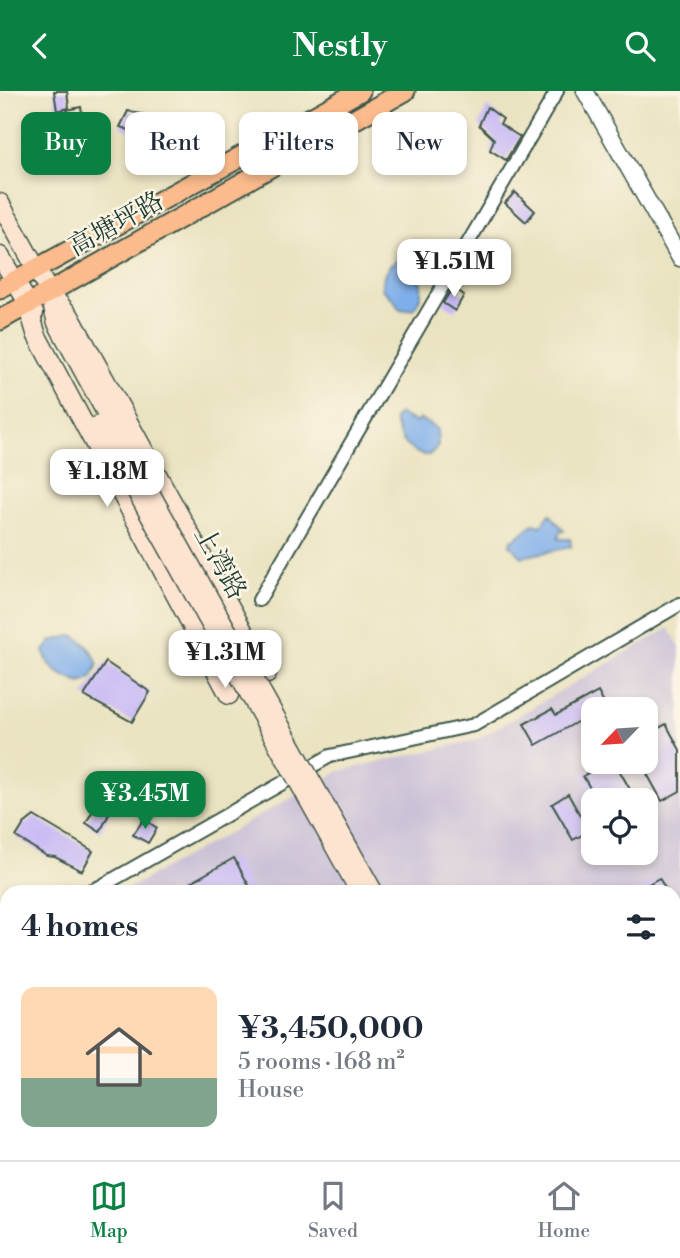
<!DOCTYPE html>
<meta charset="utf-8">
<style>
:root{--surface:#fff;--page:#f6f6f7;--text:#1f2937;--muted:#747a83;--line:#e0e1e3;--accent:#0b8043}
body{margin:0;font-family:"Libre Bodoni","Noto Serif SC",serif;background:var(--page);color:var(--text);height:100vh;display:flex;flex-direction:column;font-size:26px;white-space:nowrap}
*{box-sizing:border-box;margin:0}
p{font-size:23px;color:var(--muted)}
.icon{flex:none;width:38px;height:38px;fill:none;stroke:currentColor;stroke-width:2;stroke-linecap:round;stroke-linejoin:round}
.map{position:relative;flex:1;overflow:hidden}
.panel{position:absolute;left:0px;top:794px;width:681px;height:275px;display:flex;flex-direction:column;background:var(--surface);border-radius:21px 21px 0 0;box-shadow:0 4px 10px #0003}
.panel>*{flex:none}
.top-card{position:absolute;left:21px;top:21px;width:639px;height:63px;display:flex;gap:14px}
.needle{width:46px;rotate:245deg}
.tools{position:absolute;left:581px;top:606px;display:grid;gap:14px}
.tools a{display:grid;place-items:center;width:77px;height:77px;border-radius:14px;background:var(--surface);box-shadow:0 4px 10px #0003;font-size:35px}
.price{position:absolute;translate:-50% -60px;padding:0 16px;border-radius:14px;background:#fff;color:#222;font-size:23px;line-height:46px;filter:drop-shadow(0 2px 4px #0008)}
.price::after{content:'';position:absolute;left:50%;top:42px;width:21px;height:16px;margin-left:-10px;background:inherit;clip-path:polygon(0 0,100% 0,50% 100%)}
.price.on{background:var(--accent);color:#fff}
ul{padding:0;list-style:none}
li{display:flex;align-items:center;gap:21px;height:175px;padding:0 21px}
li+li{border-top:2px solid var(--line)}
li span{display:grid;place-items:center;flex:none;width:196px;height:140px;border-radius:14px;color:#555}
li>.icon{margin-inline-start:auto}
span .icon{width:84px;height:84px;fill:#fffc;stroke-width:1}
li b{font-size:30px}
h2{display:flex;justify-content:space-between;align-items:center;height:84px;padding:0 21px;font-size:30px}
.pill{padding:0 24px;border-radius:14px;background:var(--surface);box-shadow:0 4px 10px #0003;font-size:24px;line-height:63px}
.pill.on{background:var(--accent);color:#fff}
header{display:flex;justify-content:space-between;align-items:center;height:91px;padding:0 21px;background:var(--accent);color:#fff;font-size:32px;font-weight:800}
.tab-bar{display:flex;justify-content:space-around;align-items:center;height:98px;border-top:2px solid var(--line);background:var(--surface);font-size:19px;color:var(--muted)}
.tab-bar a{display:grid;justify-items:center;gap:4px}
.tab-bar .on{color:var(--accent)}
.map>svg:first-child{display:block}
.industrial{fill:#c9bfd7;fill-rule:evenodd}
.water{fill:#7fafea;stroke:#4f768f;stroke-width:2}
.building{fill:#c8b9f5}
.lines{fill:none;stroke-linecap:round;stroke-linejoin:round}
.minor-casing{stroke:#3d5649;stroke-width:16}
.tertiary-casing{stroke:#3d5649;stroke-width:19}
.secondary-casing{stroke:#3d5649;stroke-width:21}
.primary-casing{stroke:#3d5649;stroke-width:23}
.minor{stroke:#fff;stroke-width:12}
.tertiary{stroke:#fff;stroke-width:16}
.secondary{stroke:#fde4d1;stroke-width:18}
.primary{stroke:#fbbb8c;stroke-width:19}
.secondary-bridge-casing{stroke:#3d5649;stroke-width:21;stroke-linecap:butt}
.secondary-bridge{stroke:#fde4d1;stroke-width:18}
.labels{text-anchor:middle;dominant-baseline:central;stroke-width:5;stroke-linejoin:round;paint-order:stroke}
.street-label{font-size:26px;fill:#1f3d34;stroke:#fcf5e5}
</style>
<header><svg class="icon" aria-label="back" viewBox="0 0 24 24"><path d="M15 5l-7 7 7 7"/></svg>Nestly<svg class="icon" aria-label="search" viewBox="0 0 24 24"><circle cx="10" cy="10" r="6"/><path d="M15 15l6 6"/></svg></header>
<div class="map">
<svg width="680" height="1069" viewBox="0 0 680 1069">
<rect width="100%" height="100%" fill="#fcf5e5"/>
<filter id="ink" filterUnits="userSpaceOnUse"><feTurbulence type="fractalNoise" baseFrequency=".0143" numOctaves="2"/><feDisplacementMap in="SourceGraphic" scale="14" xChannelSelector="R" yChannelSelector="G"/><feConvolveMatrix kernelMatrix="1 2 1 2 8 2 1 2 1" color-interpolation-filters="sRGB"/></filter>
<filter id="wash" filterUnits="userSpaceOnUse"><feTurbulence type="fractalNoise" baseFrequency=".00686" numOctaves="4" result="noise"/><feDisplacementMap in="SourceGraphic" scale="28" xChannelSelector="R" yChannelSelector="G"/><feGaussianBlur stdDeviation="1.57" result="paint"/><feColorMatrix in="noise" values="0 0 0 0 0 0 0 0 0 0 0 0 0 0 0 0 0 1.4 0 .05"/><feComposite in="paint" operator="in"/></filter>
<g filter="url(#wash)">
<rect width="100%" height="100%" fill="#eae3c1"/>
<path class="industrial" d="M669 537 680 556V1069H0V870L7 866V1062H674V802L122 801 340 680 476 649ZM593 618H646V670H593ZM593 709H646V761H593Z"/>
<g class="water">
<path d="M406 165 413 168C420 189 427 199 414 218L400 219 393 208 382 198C381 182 391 170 406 165Z"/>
<path d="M399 323 415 331 420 328 437 338 438 355 429 364C408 364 399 347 394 328Z"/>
<path d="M550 423 564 440 560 441 558 448H570L571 456 522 466 510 454 511 449C520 447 526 437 534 433L541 435Z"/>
<path d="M73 544C86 551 93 560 98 573L91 588 81 592C62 585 49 580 44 560L52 550Z"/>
</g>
<g id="blocks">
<g class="building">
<polygon points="54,0 67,0 69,17 57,20"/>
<polygon points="81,16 85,39 71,40 67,19"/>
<polygon points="487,16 503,28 500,33 520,46 506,69 490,59 494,48 479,34"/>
<polygon points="128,20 145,24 141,43 120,36"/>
<polygon points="515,101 535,120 526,131 505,112"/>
<polygon points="453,196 464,204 455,220 443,212"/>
<polygon points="106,571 150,601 132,631 84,605"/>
<polygon points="598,601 607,618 593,618 593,622 536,654 524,633 552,618 556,624"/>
<polygon points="666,633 680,659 680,700 662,710 640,670 646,670 646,644"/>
<polygon points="609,670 614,670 636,709 597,709 583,685"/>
<polygon points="568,703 589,740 573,749 552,713"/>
<polygon points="101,705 114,713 100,741 86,732"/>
<polygon points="34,725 93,760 82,780 55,766 47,765 16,746 24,733"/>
<polygon points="144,728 157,737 148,752 133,744"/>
<polygon points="234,767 253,802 172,802"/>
<polygon points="659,787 668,802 633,802"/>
</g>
</g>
</g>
<g filter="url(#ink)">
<use href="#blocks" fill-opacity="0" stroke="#3d5649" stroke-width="2"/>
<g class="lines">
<g class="minor-casing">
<g id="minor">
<polyline points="259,509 557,0"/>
<polyline points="85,802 100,796 330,665 474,634 680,513"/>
<polyline points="0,827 7,825"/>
</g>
</g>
<g class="tertiary-casing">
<polyline id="tertiary" points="585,0 680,167"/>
</g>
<g class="secondary-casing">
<g id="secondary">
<polyline points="0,112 49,201 57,232 134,373"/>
<polyline points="0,165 34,222"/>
<polyline points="49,201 70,225 267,583"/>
<polyline points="27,213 37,245 229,604"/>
<polyline points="99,334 124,378"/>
<polyline points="506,1062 509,1069"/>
</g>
</g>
<g class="primary-casing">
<g id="primary">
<polyline points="0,198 360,0"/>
<polyline points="0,229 405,0"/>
</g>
</g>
<use href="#minor" class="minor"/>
<use href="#tertiary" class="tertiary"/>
<use href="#secondary" class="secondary"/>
<use href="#primary" class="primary"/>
<g class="secondary-bridge-casing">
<g id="secondary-bridge">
<polyline points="134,373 374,802"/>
<polyline points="124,378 356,794"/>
</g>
</g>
<use href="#secondary-bridge" class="secondary-bridge"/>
</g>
</g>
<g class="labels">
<g class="street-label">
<text transform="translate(116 133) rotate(-29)">高塘坪路</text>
<text transform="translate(220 472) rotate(61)">上湾路</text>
</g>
</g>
</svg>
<div class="tools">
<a><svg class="needle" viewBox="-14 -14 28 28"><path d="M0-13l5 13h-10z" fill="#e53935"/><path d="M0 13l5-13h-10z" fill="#747a83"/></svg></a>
<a><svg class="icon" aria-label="locate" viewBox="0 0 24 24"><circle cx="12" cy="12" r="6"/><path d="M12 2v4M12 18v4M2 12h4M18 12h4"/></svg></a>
</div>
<b class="price" style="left:454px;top:208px">¥1.51M</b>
<b class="price" style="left:107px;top:418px">¥1.18M</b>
<b class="price" style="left:225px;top:599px">¥1.31M</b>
<b class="price on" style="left:145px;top:740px">¥3.45M</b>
<div class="top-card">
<a class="pill on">Buy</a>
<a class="pill">Rent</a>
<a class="pill">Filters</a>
<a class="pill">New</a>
</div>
<section class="panel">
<h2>4 homes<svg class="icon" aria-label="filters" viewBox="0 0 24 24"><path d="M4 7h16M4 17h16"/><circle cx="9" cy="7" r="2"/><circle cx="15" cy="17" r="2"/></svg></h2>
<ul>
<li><span style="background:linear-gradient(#ffd9b3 65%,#7fa58c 0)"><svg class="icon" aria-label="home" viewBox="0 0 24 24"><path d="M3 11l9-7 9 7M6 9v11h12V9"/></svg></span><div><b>¥3,450,000</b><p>5 rooms · 168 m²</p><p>House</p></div></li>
</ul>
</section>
</div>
<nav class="tab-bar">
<a class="on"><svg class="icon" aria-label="map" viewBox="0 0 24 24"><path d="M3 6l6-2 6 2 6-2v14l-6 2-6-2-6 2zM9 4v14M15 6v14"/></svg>Map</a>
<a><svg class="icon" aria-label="saved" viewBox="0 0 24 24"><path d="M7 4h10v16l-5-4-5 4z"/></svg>Saved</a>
<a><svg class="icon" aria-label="home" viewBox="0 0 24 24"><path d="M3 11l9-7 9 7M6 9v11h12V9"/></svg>Home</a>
</nav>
